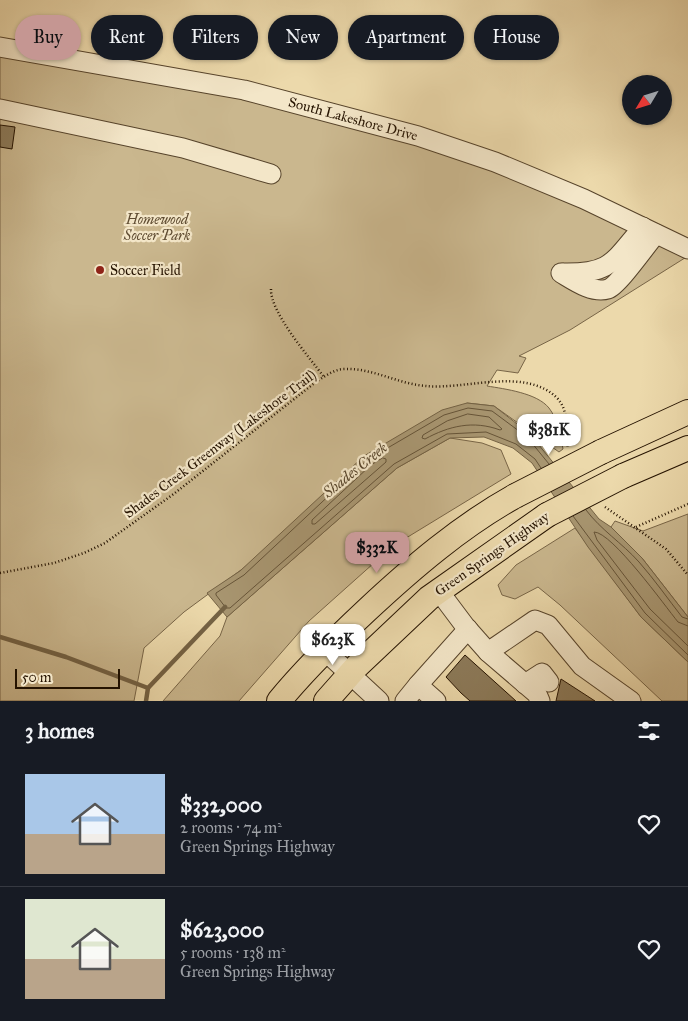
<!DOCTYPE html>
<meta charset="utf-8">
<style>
:root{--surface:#171b24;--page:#242831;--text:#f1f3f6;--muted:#9ea1a6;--line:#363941;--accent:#c59692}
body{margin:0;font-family:"IM FELL Great Primer",serif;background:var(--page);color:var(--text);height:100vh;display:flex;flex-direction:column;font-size:19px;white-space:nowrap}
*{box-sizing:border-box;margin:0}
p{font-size:16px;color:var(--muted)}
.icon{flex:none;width:28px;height:28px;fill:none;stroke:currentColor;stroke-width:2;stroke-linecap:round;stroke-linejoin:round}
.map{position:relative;height:701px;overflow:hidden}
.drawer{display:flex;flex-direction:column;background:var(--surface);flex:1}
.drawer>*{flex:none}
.hud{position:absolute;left:15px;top:15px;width:659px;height:45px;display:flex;gap:10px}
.needle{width:32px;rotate:232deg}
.tools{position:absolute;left:622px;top:75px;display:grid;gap:10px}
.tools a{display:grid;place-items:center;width:50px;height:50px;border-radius:50%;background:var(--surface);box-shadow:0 1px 4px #0004;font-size:25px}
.scale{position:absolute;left:15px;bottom:12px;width:105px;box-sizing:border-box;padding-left:5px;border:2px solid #251300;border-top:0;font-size:14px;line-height:18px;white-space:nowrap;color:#251300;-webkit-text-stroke:4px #f3e6c8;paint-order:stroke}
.price{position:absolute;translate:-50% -42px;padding:0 11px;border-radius:10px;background:#fff;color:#222;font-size:16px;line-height:32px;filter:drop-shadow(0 1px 2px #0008)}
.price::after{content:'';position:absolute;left:50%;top:30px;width:15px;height:11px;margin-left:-8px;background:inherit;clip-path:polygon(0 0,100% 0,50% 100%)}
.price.on{background:var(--accent);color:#111}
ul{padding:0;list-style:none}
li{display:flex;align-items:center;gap:15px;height:125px;padding:0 25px}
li+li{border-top:1px solid var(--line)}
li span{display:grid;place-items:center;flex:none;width:140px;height:100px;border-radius:0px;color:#555}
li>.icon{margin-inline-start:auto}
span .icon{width:60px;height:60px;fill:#fffc;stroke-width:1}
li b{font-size:21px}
h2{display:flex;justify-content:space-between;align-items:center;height:60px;padding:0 25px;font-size:21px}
.tag{padding:0 18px;border-radius:22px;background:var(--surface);box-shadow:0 1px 4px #0004;font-size:18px;line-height:45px}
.tag.on{background:var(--accent);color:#111}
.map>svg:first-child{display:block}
.green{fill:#cab78e;stroke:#786547}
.water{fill:#a89671;stroke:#746244}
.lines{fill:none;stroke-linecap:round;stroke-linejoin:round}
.shore{stroke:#665438;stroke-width:1}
.stream{stroke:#746244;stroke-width:4.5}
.building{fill:#8c7a59;stroke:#251300}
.minor-casing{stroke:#57442b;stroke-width:21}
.major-casing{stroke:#251300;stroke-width:26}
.path{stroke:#251300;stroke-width:2.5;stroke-dasharray:1 2.5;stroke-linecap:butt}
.minor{stroke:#f3e6c8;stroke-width:19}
.major{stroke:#ecd9ab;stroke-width:24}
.major-bridge-casing{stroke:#251300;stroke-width:26;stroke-linecap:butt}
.major-bridge{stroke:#ecd9ab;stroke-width:24}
.poi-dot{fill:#8f2418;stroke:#f3e6c8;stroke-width:2}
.labels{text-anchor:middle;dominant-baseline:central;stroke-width:4.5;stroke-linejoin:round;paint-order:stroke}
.street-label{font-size:14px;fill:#251300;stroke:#f3e6c8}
.park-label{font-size:14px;font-style:italic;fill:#5f4c32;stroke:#f3e6c8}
.poi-label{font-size:14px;fill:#251300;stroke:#f3e6c8;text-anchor:start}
.water-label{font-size:15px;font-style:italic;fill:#59472d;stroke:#f3e6c8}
</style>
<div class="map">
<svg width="688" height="701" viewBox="0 0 688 701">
<rect width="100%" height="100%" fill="#ecd9ab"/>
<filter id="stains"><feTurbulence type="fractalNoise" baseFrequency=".004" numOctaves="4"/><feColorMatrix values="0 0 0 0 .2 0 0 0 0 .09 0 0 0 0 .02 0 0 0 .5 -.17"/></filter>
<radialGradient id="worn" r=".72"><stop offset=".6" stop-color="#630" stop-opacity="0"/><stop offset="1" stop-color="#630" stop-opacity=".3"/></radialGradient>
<g class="green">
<path d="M0 49 210 84 521 173 688 256 570 330 519 356 526 358 518 373 497 370 487 386C505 389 537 393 549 408 557 418 561 437 563 449L559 452 494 406 467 403 184 612 144 648 134 701H0Z"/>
<polygon points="450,438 482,443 501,450 511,474 393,546 309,621 239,701 163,701 220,636 227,617 397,468"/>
<polygon points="688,514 688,617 642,558 611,527 615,521 643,531"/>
<polygon points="575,528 641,617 688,662 688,701 662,701 560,605 538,587 515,599 502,595 498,585 516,565"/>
</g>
<polygon class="water" points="467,403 494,406 530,434 599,519 611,527 642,558 688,617 688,662 641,617 588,547 532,463 513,448 484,437 450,438 397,468 227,617 207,593 240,571 364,456 442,410"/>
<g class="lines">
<g class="shore">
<path d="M468 414 489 417 502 429 500 430C473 420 449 426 425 439L422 438 423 435 447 421Z"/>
<polygon points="383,458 386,459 386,462 315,524 312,524 312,520 371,465"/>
<polyline points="541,468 535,459 516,444 486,432 447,434 394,464 230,608 226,608 216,595 216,593 244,575 367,460 444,415 468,408 492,411 527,437 549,464"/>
<path d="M586 510C601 530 622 543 639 562 654 579 668 599 682 617L688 619"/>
<polyline points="573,516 645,613 688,655"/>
<path d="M688 626 678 622C665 606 612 532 594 532L597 540 650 609 688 646"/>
</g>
<g class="stream">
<polyline points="0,637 66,657 148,688 225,607"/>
<polyline points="146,701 148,688"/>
</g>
</g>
<g class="building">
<polygon points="0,125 15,127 12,149 0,147"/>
<polygon points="465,655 516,701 470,701 461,693 446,677"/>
<polygon points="561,679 595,701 556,701"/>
</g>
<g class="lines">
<g class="minor-casing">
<g id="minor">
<polyline points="0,47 244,90 418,136 495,162 584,199 688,249"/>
<polyline points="0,109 183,148 271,174"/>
<path d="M561 273C573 280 592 294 608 289 618 286 647 244 656 234"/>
<path d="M563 273C612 274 613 261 643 227"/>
<polyline points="438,590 465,626 488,652 535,620 548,625 582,666 631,701"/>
<polyline points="324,650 379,701"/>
<polyline points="488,652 537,694 540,701"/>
<polyline points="525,684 542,673 549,682"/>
<polyline points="418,685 468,629"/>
<polyline points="405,701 418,685 436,701"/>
</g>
</g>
<g class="major-casing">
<g id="major">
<polyline points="601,452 688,412"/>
<polyline points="623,476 688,448"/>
<path d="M279 701C306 668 336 639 367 610 412 568 461 526 515 496"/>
<polyline points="326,701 357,666 429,598 547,515"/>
</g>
</g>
<g class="path">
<path d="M271 289C270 312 309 357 324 377"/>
<polyline points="605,507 666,549 688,575"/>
<polyline points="636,527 688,504"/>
<path d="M0 573 54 563 84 553 105 543 175 493 317 381C326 376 334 369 345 369 373 368 398 384 426 386 465 390 524 367 556 397 570 410 565 431 568 448"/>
</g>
<use href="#minor" class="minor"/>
<use href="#major" class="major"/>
<g class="major-bridge-casing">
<g id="major-bridge">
<polyline points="515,496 601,452"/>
<polyline points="547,515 623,476"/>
</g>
</g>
<use href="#major-bridge" class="major-bridge"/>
</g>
<circle class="poi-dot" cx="100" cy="270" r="5"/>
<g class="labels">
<g class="street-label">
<text transform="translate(353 119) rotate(15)">South Lakeshore Drive</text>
<text transform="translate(220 444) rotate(-37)">Shades Creek Greenway (Lakeshore Trail)</text>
<text transform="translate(492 554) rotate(-35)">Green Springs Highway</text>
</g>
<g class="park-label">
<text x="157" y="219">Homewood<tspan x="157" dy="16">Soccer Park</tspan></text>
</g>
<g class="poi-label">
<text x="110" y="270">Soccer Field</text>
</g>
<g class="water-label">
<text transform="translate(355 470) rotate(-39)">Shades Creek</text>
</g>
</g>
<rect width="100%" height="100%" filter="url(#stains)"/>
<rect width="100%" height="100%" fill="url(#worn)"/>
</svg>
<div class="tools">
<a><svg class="needle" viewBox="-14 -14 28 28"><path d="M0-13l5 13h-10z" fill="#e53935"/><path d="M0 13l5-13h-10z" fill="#9ea1a6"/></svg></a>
</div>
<div class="scale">50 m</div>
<b class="price" style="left:549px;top:456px">$381K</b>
<b class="price on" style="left:377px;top:574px">$332K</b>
<b class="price" style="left:333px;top:666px">$623K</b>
<div class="hud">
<a class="tag on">Buy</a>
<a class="tag">Rent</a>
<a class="tag">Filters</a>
<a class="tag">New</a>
<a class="tag">Apartment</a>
<a class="tag">House</a>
</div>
</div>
<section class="drawer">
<h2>3 homes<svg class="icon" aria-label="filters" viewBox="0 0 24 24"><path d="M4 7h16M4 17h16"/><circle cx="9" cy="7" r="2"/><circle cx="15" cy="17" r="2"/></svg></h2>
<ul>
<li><span style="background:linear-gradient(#a9c7e8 60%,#b9a48a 0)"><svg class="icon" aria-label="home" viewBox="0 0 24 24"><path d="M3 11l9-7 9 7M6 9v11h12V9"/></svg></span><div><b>$332,000</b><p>2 rooms · 74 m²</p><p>Green Springs Highway</p></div><svg class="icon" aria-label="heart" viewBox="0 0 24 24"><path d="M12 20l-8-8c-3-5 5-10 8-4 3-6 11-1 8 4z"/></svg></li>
<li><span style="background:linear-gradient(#dfe7d0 60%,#b9a48a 0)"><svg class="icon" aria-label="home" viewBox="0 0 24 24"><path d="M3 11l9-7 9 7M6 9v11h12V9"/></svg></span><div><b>$623,000</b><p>5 rooms · 138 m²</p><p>Green Springs Highway</p></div><svg class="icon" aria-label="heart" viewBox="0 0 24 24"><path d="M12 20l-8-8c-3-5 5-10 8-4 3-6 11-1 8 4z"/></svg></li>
</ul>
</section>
